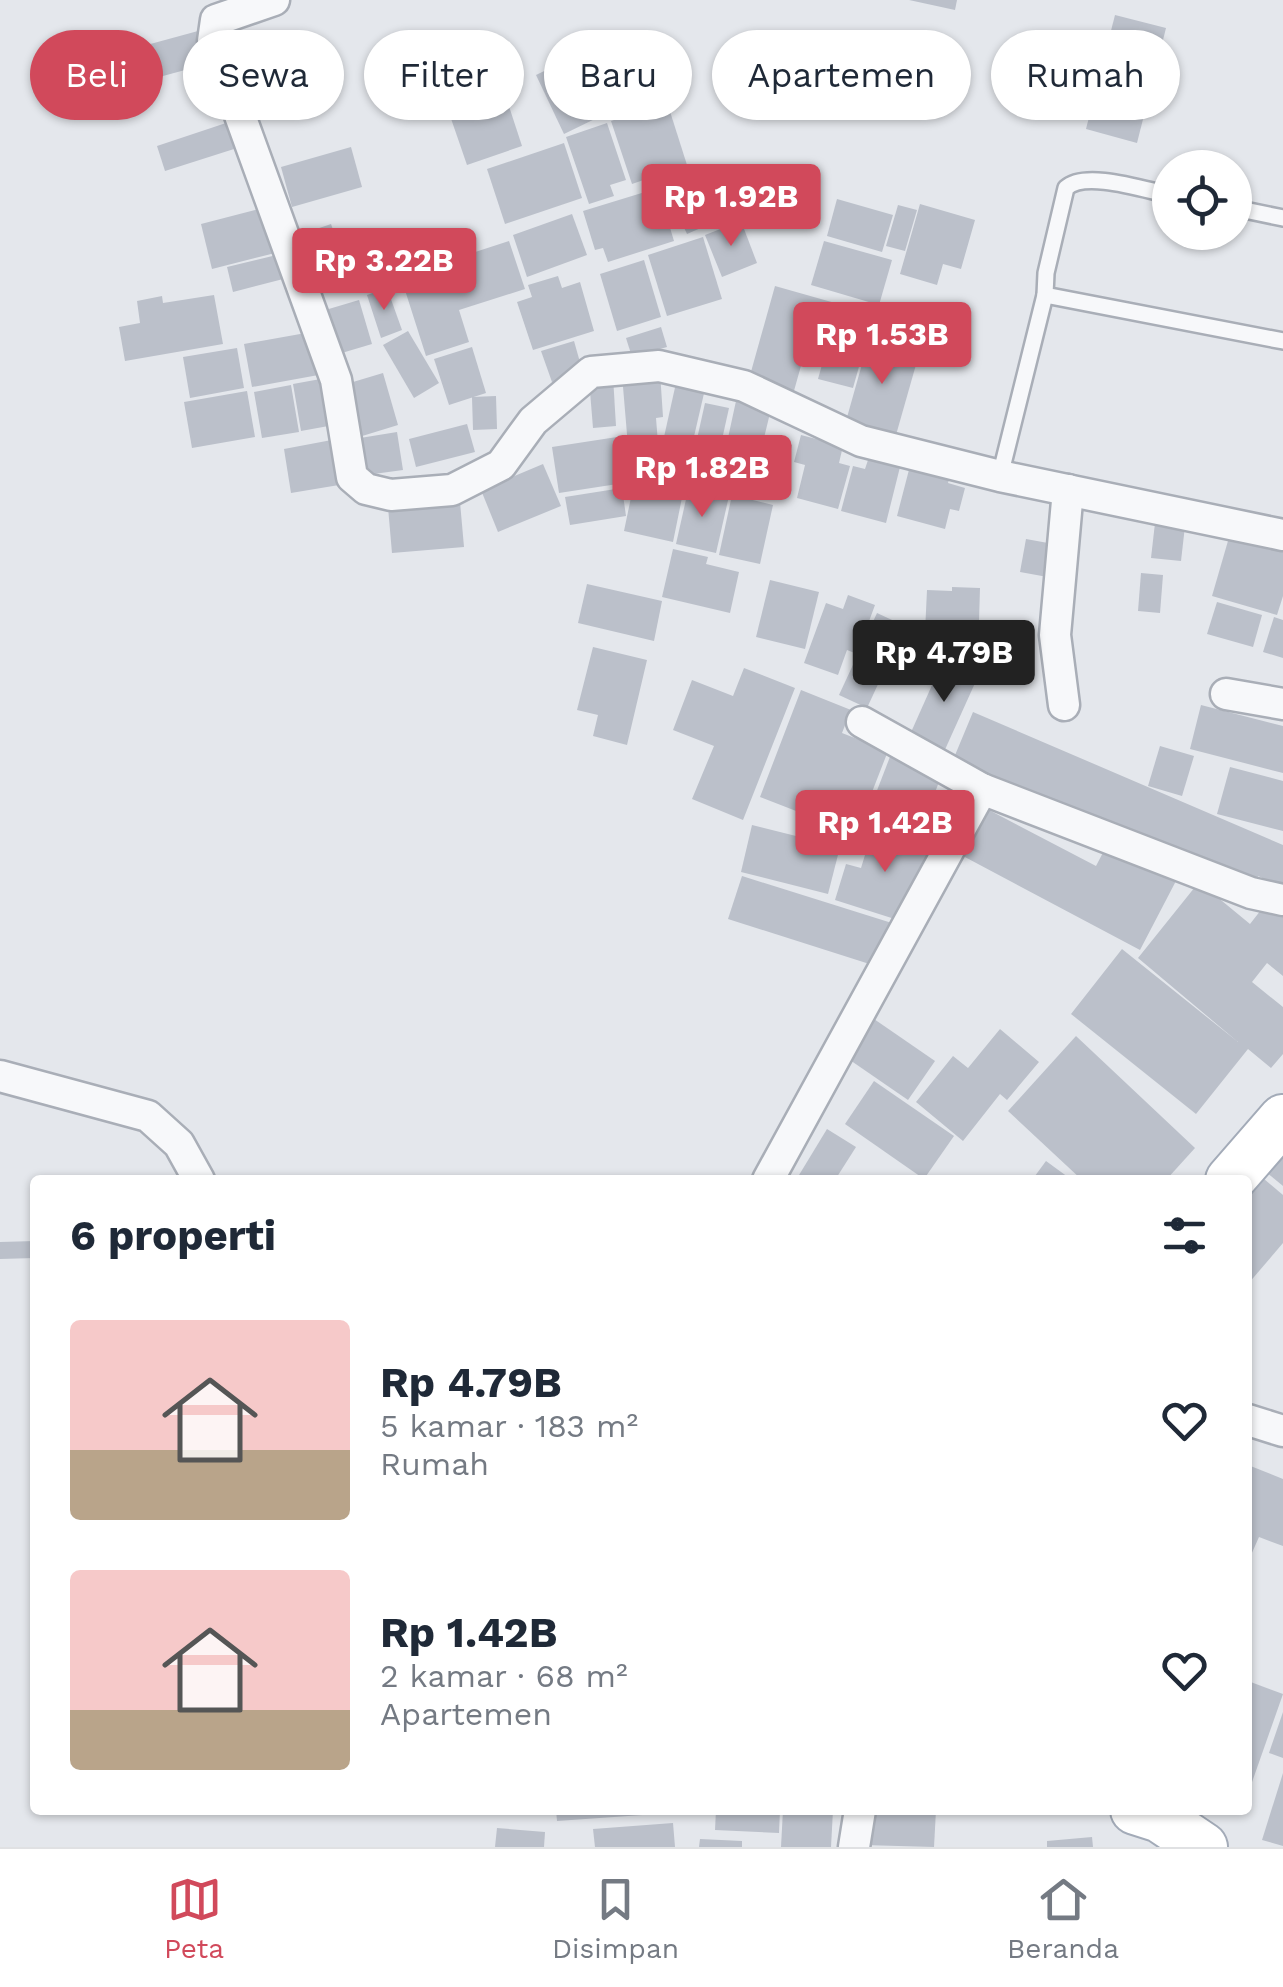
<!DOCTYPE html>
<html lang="id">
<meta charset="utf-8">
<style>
:root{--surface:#fff;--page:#f6f6f7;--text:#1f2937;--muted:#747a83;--line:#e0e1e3;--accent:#d1495b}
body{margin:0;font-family:"Work Sans",sans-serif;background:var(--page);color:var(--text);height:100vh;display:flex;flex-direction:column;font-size:38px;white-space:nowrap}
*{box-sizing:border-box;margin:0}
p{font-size:32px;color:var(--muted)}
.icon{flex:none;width:55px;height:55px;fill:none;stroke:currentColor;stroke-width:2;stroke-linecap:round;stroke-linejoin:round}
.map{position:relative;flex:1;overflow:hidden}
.sheet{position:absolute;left:30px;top:1175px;width:1222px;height:640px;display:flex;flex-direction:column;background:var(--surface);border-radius:10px;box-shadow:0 2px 8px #0004}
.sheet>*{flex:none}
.top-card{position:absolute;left:30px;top:30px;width:1225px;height:90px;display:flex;gap:20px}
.controls{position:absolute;left:1152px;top:150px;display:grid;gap:20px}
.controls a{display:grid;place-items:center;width:100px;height:100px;border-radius:50%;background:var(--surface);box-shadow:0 2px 8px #0004;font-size:50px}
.price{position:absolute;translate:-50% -85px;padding:0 22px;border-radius:10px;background:var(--accent);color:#fff;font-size:32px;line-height:65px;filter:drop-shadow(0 2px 5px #0008)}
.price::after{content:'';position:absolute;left:50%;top:60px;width:30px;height:22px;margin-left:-15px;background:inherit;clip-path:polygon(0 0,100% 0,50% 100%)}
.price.on{background:#222;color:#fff}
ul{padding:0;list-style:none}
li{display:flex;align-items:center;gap:30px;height:250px;padding:0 40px}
li span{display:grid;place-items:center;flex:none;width:280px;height:200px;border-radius:10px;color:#555}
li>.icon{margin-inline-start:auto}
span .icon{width:120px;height:120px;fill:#fffc;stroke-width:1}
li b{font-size:42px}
h2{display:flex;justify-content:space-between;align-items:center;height:120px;padding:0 40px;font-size:42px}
.pill{padding:0 35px;border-radius:45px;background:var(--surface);box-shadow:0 2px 8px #0004;font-size:35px;line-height:90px}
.pill.on{background:var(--accent);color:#fff}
.tabs{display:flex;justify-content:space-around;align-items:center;height:140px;border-top:2px solid var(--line);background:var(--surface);font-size:28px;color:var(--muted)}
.tabs a{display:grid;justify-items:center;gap:5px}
.tabs .on{color:var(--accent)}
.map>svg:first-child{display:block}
.building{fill:#bbc0ca}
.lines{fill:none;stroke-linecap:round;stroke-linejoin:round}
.service-casing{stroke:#a9aeb7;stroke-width:20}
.minor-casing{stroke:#a9aeb7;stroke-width:35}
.primary-casing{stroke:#a3abb8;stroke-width:52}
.service{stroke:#f7f8fa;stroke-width:15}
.minor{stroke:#f7f8fa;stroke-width:30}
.primary{stroke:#fff;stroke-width:48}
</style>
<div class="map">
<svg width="1283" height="1847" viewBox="0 0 1283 1847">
<rect width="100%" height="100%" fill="#e4e7ec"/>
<g class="building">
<polygon points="909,0 957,0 955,10"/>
<polygon points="1115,15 1166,28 1137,143 1086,129"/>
<polygon points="198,31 207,64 152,79 143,46"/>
<polygon points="623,53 645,99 607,118 585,72"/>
<polygon points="573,57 603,115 564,134 536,75"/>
<polygon points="503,88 522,146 467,165 447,107"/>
<polygon points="667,102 687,165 632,184 611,121"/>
<polygon points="226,123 234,149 165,171 157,146"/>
<polygon points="607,123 626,180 610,185 614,196 589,204 566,137"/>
<polygon points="564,143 582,198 505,224 487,169"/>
<polygon points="351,147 362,187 292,207 281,167"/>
<polygon points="704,170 726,217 687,234 666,189"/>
<polygon points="658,188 674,241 608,262 603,248 595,250 583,211"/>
<polygon points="837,199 893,215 882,252 827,236"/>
<polygon points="920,204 975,220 961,269 943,264 937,285 900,274"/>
<polygon points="898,205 917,210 905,251 886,246"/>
<polygon points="271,206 283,251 212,269 201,224"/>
<polygon points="572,214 587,255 527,277 513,235"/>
<polygon points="741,221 757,263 722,277 705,235"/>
<polygon points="331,224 344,261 305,274 293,237"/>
<polygon points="703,237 722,299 667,316 648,255"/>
<polygon points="509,241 525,289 459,310 469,342 426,356 404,287 432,278 429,267"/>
<polygon points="824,241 892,260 879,305 811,285"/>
<polygon points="285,253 291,277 233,292 227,267"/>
<polygon points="644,260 661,317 617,331 600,274"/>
<polygon points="558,276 562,288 580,282 594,331 533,350 517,302 532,297 528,285"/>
<polygon points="775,286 835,303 826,334 811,330 792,398 747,386"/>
<polygon points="387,288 402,330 381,338 367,295"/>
<polygon points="214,295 223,344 125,361 119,327 140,323 137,301 162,296 163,303"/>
<polygon points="359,300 372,344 335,355 322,311"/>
<polygon points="839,304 874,313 853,388 818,379"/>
<polygon points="661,327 667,347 632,357 626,338"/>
<polygon points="317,331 324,374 252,387 244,344"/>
<polygon points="408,331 439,383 414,398 383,345"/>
<polygon points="871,332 921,347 894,442 844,428"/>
<polygon points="574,341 583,373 552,382 541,351"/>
<polygon points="472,347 486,393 449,405 434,359"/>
<polygon points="237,348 244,388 190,398 183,357"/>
<polygon points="660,372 663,417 656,418 659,456 629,458 622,375"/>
<polygon points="383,373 398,425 359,437 343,385"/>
<polygon points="613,377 616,426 593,428 589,379"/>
<polygon points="326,378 334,425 301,431 293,384"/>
<polygon points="676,383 705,389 686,471 658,464"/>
<polygon points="291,385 299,432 262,438 254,392"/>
<polygon points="247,391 255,437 192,448 184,402"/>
<polygon points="496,396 497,429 473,430 472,397"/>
<polygon points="736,401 771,409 764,438 792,445 780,499 718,484"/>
<polygon points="705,403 729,408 713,480 689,475"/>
<polygon points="467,424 475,452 416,467 409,439"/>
<polygon points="397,432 403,470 359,476 354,439"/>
<polygon points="801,435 843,446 839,463 850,466 838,509 797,498 805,465 794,462"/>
<polygon points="617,437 624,483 559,493 552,447"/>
<polygon points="337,439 345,484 291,493 284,449"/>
<polygon points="870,454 901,463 886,523 841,511 853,466 865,469"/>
<polygon points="911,462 951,473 948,483 965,488 959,511 950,509 945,529 897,516"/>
<polygon points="543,464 561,506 498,532 481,490"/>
<polygon points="649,475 685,483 673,542 624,531 634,483 646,486"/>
<polygon points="689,486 729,496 716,553 676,544"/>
<polygon points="622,488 626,516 570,525 565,497"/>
<polygon points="732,495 773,505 760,564 719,555"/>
<polygon points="460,502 464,547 392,553 388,507"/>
<polygon points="1155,523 1185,526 1181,561 1151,558"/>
<polygon points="1230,534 1283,549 1283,596 1277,615 1212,596"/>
<polygon points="1026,539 1059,545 1053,578 1020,572"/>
<polygon points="673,549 708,557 706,564 739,572 730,613 662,597"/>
<polygon points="1141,573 1163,575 1160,613 1138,611"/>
<polygon points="770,580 819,592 805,649 756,637"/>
<polygon points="587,584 662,601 654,641 578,623"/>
<polygon points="952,587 980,588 978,655 956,654 957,643 935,642 936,633 925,632 927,590 952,591"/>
<polygon points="848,595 875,605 857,654 847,650 838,675 804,663 826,603 843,609"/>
<polygon points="1217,602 1262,615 1253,647 1207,634"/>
<polygon points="877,613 905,626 867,708 839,695"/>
<polygon points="1274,617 1283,620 1283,658 1263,652"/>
<polygon points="908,632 942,648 928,679 894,663"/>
<polygon points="593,647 647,660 627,745 593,736 598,715 577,710"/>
<polygon points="945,656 980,672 943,754 908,739"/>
<polygon points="744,668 795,688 743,820 692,799 714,746 673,730 692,680 733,696"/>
<polygon points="801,690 851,710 842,733 888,751 858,828 812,810 809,816 760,797"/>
<polygon points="1201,705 1283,726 1283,773 1190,749"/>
<polygon points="973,712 1283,845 1283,887 1258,876 1253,889 953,760"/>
<polygon points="1160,746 1194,756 1182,796 1148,786"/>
<polygon points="893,749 944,769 917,839 866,819"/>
<polygon points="1230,767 1283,781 1283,831 1217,814"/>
<polygon points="939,804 963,813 952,842 928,833"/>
<polygon points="987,809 1096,866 1108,843 1177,879 1140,950 963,856"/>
<polygon points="752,825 840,847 828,894 741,872"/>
<polygon points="873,829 934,848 922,887 912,884 901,921 835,900 846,864 861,868"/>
<polygon points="742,876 895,924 882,968 728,919"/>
<polygon points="1199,882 1250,924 1268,901 1283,913 1283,976 1267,963 1252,982 1283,1007 1283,1054 1271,1068 1248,1049 1196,1114 1071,1014 1122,949 1238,1042 1138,958"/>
<polygon points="874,1019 935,1061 908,1100 847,1058"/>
<polygon points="1000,1029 1039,1062 1007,1100 1000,1094 963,1141 916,1102 953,1056 968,1068"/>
<polygon points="1076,1036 1195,1148 1166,1180 1082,1180 1008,1111"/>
<polygon points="874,1081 954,1136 924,1179 845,1124"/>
<polygon points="827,1129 856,1147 835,1180 796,1180"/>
<polygon points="1283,1139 1283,1186 1260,1167"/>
<polygon points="1046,1161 1072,1180 1032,1180"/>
<polygon points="1257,1173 1283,1195 1283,1243 1248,1284 1248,1184"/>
<polygon points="35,1241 35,1258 0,1259 0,1242"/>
<polygon points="1248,1465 1283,1479 1283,1546 1259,1537 1251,1555 1248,1554"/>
<polygon points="1248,1681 1283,1694 1251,1785 1248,1784"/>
<polygon points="1283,1712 1283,1758 1269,1753"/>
<polygon points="1283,1773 1283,1846 1262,1840"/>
<polygon points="556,1810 671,1810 671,1813 557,1821"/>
<polygon points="716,1810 780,1810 779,1833 715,1830"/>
<polygon points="783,1810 833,1810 831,1847 781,1847"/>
<polygon points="864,1810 936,1810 934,1847 863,1845"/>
<polygon points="673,1823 675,1847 595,1847 593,1829"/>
<polygon points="497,1828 545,1832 544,1847 495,1847"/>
<polygon points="1092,1837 1093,1847 1047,1847 1047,1841"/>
<polygon points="700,1839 742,1841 742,1847 699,1847"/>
</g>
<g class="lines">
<g class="service-casing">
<g id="service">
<path d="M1170 195C1145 190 1085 170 1066 188L1046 273 1045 295 1283 341"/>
<polyline points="1235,208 1283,218"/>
<polyline points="1000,476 1045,295"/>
</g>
</g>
<g class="minor-casing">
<g id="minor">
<polyline points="274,0 216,20 213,41 336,380 352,477 366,489 391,495 452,490 501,465 533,421 591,372 659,366 744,386 861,441 1000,476 1283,535"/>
<polyline points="1226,694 1283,704"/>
<polyline points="1064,705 1055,635 1068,490"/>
<polyline points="862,722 982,789 1251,893 1283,900"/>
<polyline points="0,1076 148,1116 179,1144 199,1180"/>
<polyline points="768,1180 982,789"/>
<polyline points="1248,1420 1283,1431"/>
<polyline points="854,1847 860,1810"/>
</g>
</g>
<g class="primary-casing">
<g id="primary">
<polyline points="1230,1180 1283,1119"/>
<polyline points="1135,1810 1160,1818 1203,1847"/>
</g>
</g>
<use href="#service" class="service"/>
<use href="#minor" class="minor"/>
<use href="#primary" class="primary"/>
</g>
</svg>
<div class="controls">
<a><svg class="icon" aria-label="locate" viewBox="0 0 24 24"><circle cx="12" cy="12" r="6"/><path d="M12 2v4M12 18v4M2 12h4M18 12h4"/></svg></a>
</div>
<b class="price" style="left:731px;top:249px">Rp 1.92B</b>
<b class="price" style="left:384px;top:313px">Rp 3.22B</b>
<b class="price" style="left:882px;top:387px">Rp 1.53B</b>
<b class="price" style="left:702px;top:520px">Rp 1.82B</b>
<b class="price on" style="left:944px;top:705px">Rp 4.79B</b>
<b class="price" style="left:885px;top:875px">Rp 1.42B</b>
<div class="top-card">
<a class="pill on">Beli</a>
<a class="pill">Sewa</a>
<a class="pill">Filter</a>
<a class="pill">Baru</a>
<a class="pill">Apartemen</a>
<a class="pill">Rumah</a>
</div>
<section class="sheet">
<h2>6 properti<svg class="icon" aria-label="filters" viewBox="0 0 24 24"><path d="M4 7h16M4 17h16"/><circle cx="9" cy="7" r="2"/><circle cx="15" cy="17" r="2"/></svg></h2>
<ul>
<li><span style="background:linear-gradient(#f6c9c9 65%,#b9a48a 0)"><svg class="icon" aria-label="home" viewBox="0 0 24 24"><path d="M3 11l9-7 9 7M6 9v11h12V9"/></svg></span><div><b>Rp 4.79B</b><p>5 kamar · 183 m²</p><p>Rumah</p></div><svg class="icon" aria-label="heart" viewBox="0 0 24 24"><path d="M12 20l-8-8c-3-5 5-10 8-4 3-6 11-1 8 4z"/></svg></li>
<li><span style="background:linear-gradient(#f6c9c9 70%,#b9a48a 0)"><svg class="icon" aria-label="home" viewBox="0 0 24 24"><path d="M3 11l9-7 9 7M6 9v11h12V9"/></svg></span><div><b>Rp 1.42B</b><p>2 kamar · 68 m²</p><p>Apartemen</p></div><svg class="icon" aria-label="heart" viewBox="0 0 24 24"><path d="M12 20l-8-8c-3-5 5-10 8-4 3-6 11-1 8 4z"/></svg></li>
</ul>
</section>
</div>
<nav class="tabs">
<a class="on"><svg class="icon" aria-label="map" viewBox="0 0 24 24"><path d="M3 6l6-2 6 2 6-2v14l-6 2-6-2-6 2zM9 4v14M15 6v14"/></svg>Peta</a>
<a><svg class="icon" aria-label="saved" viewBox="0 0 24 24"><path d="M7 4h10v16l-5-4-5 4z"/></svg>Disimpan</a>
<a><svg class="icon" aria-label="home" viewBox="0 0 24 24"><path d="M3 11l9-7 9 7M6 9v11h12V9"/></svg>Beranda</a>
</nav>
